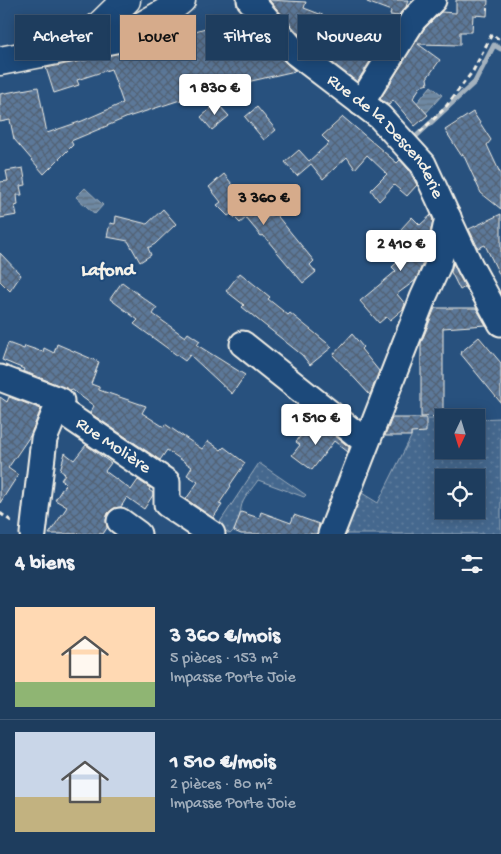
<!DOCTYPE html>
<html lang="fr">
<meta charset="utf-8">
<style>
:root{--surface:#1e3d5e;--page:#264464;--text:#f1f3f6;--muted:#a1aebc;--line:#3c5673;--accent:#d6ab8b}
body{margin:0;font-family:"Gochi Hand",sans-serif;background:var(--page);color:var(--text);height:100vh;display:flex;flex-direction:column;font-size:19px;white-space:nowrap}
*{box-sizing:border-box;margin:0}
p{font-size:16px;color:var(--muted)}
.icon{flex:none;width:28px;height:28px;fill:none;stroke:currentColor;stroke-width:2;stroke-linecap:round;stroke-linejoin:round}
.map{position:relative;height:534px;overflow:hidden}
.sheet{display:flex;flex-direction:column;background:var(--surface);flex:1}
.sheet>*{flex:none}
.hud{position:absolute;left:15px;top:15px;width:471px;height:45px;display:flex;gap:10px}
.needle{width:32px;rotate:184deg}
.fabs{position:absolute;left:435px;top:409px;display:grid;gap:10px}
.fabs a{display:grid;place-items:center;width:50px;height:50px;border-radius:0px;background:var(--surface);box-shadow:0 2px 12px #0003,0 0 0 1px var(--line);font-size:25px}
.price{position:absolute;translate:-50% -42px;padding:0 11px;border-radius:5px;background:#fff;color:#222;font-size:16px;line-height:32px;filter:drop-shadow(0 1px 2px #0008)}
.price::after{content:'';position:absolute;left:50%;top:30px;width:15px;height:11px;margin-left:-8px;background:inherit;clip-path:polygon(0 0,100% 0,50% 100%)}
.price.current{background:var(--accent);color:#111}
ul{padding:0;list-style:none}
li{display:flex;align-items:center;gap:15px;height:125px;padding:0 15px}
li+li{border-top:1px solid var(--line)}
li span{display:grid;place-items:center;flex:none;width:140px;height:100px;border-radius:0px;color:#555}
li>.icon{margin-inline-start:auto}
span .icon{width:60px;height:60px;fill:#fffc;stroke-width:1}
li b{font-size:21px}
h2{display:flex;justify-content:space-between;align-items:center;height:60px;padding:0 15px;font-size:21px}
.chip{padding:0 18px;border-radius:0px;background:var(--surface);box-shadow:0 2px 12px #0003,0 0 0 1px var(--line);font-size:18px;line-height:45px}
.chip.current{background:var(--accent);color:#111}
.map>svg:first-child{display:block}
.grass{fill:url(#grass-dots);stroke:#9cacbb;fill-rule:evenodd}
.water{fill:url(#water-rules);stroke:#a4b2be}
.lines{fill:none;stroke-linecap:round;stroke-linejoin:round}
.stream{stroke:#a4b2be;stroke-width:5}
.building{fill:url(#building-cross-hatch);stroke:#f4f1e8}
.minor-casing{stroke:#f4f1e8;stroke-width:29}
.major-casing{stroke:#f4f1e8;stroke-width:31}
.path{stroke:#f4f1e8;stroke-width:3;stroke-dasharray:5 4;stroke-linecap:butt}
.minor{stroke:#1f4a7a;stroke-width:25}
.major{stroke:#1f4a7a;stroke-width:28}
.labels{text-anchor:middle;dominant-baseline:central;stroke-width:4;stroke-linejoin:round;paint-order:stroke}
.street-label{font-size:18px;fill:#f4f1e8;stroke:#1f4a7a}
.neighbourhood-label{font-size:19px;font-weight:bold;fill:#f4f1e8;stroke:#1f4a7a}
</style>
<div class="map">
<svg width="501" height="534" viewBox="0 0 501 534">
<defs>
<pattern id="grass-dots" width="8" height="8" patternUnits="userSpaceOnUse" patternTransform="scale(1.25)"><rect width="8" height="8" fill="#45688e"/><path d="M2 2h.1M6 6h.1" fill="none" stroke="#607e9e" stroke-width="1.8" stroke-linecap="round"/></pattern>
<pattern id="water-rules" width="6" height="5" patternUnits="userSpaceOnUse" patternTransform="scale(1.25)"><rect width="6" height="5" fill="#6e88a2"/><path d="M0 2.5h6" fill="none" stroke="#5f6e7d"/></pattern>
<pattern id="building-cross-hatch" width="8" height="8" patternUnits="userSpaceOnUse" patternTransform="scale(1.25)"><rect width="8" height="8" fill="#5b7899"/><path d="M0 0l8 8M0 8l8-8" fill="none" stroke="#536274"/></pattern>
</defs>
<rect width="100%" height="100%" fill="#28517e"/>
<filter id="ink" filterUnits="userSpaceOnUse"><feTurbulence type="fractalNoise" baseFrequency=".02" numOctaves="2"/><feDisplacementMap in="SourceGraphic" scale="10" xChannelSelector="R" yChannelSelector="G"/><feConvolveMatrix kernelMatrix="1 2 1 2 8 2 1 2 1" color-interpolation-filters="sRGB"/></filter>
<g filter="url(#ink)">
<g class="grass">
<path d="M501 418V534H342L357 490 378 503 411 437 412 419H444V450H476V419ZM444 478H476V510H444Z"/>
<path d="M259 463 306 495 304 497 258 480C253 488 242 499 241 508 240 516 237 529 230 534L218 525Z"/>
</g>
<g class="water">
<polygon points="431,86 442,95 426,113 416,104"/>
<polygon points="85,188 103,205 95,214 76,197"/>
</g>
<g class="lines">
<polyline class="stream" points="411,141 475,82 494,45 501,49"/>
</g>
<g class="building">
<polygon points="269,0 306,2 304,8 330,18 328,23 335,26 332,35 375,54 398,16 390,15 391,11 367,2 367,0 408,0 406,7 401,12 357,82 306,42"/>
<polygon points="456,0 488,0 487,16 473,15 472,32 460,32 460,45 418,44 440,60 427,78 428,84 421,86 413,98 428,115 415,126 393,100 389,105 380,99 424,29 441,12 456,13"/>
<polygon points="244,16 285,62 295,71 208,91 128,117 71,141 73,145 44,174 14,139 10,120 0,122 0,94 38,87 47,133 82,121 123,103 111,69 77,80 79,85 54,93 46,68 126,52 139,46 142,57 191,45 189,33"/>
<polygon points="217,103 229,116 212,130 201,117"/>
<polygon points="257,107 276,130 264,140 245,117"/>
<polygon points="473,112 491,140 487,145 501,175 501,209 481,193 463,154 461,155 445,130"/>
<polygon points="343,117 397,163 400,160 409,170 417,185 407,196 394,185 379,201 371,190 387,174 367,155 355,169 347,157 323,179 311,164 297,176 285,162 299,150 309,161 329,143 322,136"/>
<polygon points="23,168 26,185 20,186 22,195 17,195 18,205 15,206 17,215 0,218 0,182 8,181 6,171"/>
<polygon points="224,174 236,189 240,186 267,218 274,212 314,261 310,265 316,272 303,283 263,235 261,236 246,218 240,223 231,214 228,216 217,205 221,202 209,187"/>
<polygon points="163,209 176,224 155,244 148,248 151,255 140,262 128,241 107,237 110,223 115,224 116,216 147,224"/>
<polygon points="501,214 501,278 485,245 478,248 469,229"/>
<polygon points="431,215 433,220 424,260 416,280 397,294 405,304 403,309 390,320 386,317 379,323 360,301 396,271 392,267 400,260 394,252 409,240 401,229 412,217 420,225"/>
<polygon points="0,253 21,275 10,291 0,281"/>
<polygon points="453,263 465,287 460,290 451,272"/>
<polygon points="240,273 270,297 268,299 288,315 290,313 332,347 310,365 302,355 242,307 244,305 226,291"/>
<polygon points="122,282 157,308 153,314 185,337 188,333 200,341 197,345 245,375 232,394 190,355 185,361 134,324 138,320 110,299"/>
<polygon points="435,308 476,308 486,325 443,328 443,416 421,417 421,343"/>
<polygon points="352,334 363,347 361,349 379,371 370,395 333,355"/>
<polygon points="479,337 501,363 501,403 460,353"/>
<polygon points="8,343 24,349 25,346 43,352 44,348 54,353 57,344 99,362 91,384 99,387 99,390 146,406 142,413 164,427 165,424 202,449 208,441 221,450 224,447 245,463 230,485 231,486 219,504 222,505 213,518 186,499 198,482 187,475 192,467 167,450 160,460 90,413 94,406 71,389 70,391 66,388 23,371 24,369 2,360"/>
<polygon points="0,397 7,402 9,397 41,409 30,436 8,468 18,475 0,503"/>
<polygon points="392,418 426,418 426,432 411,433 411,436 385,436"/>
<polygon points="320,424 349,447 348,452 334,441 312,470 292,455 300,445 296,442 304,431 310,436"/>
<polygon points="86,445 111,463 105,471 131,490 138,480 150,488 149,490 153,493 153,495 144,509 127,497 121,507 114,508 108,513 106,520 107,528 103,534 49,534 67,507 55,500 66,483 61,480 65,474 60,470 65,453 74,460"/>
<polygon points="241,512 259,518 261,512 291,523 294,515 319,524 317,534 241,534 234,531"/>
</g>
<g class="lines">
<g class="minor-casing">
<g id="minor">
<path id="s1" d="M250 0 296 53 380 117 423 164 470 266 501 323"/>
<polyline points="361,103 413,20 433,0"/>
<polyline points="243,344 366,442"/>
<path id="s2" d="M0 378 61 401 57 408 167 482V504L212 534"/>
<polyline points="120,521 138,534"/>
<polyline points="33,534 44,439 57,408"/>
<polyline points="331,534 423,298 438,265 448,217"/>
</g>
</g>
<g class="major-casing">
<g id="major">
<polyline points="81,44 126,0"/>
<polyline points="0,61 123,37 166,12 181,0"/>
</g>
</g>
<g class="path">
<polyline points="420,132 444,109 473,71 492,34 501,41"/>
<polyline points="0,513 14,523"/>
</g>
<use href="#minor" class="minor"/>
<use href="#major" class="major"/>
</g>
</g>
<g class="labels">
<g class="street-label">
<text stroke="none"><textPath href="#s1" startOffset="194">Rue de la Descenderie</textPath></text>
<text stroke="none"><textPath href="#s2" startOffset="141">Rue Molière</textPath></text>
</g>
<g class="neighbourhood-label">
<text x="108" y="271">Lafond</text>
</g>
</g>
</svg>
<div class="fabs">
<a><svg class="needle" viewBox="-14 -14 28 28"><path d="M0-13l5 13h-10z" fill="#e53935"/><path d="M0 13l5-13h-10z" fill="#a1aebc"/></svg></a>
<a><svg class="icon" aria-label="locate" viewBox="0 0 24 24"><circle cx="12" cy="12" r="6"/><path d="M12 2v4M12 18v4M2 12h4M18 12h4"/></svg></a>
</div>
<b class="price" style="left:215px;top:116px">1 830 €</b>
<b class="price current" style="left:264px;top:226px">3 360 €</b>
<b class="price" style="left:401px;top:272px">2 410 €</b>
<b class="price" style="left:316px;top:446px">1 510 €</b>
<div class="hud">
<a class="chip">Acheter</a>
<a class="chip current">Louer</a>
<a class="chip">Filtres</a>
<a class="chip">Nouveau</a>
</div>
</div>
<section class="sheet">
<h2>4 biens<svg class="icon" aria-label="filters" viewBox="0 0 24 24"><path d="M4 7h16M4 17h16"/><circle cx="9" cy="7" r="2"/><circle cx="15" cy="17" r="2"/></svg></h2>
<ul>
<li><span style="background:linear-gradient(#ffd9b3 75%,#8fb573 0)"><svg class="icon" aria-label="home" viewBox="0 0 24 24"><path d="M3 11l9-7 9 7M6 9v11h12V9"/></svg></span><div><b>3 360 €/mois</b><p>5 pièces · 153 m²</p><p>Impasse Porte Joie</p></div></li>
<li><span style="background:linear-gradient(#c9d6e8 65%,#c2b280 0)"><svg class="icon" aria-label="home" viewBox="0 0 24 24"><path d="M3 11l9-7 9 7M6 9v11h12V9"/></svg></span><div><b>1 510 €/mois</b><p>2 pièces · 80 m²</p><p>Impasse Porte Joie</p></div></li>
</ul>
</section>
